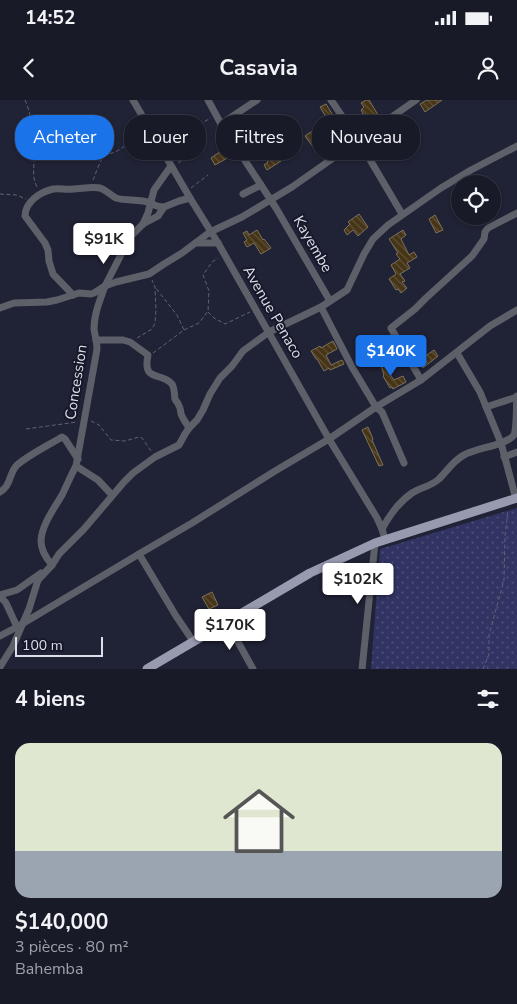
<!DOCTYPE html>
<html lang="fr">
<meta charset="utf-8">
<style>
:root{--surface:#181a28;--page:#212330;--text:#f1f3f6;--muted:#9fa1a8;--line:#363845;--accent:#1a73e8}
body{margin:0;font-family:"Nunito Sans",sans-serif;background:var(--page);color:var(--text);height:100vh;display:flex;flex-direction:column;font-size:19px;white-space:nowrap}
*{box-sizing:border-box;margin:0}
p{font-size:16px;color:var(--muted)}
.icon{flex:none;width:28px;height:28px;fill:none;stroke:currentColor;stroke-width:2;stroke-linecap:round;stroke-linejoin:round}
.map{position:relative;height:569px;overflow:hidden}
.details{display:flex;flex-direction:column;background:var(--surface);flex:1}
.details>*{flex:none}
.top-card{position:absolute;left:15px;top:15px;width:488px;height:45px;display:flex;gap:10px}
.tools{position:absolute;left:451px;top:75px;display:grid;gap:10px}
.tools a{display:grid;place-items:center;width:50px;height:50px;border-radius:50%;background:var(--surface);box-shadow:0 1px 4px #0004,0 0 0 1px var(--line);font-size:25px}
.scale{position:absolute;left:15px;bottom:12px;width:88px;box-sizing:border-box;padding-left:5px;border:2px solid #dcdeea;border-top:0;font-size:14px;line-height:18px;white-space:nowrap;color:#dcdeea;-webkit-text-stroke:4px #17192a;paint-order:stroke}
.price{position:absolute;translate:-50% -42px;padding:0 11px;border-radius:5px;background:#fff;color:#222;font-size:16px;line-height:32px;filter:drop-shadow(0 1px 2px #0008)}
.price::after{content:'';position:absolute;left:50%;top:30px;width:15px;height:11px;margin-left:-8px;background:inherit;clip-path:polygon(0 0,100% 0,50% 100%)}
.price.selected{background:var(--accent);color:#fff}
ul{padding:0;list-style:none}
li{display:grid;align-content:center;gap:10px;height:265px;padding:0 15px}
li span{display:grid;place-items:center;height:155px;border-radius:15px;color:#555}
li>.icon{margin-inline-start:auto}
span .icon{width:90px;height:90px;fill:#fffc;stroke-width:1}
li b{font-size:21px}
h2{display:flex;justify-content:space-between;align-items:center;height:60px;padding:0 15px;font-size:21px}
.pill{padding:0 18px;border-radius:20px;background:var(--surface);box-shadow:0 1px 4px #0004,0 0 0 1px var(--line);font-size:18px;line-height:45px}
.pill.selected{background:var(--accent);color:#fff}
.status{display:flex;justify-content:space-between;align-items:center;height:35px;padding:0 25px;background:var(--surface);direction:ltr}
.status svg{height:14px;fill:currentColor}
header{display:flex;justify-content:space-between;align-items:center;height:65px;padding:0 15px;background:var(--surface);font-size:22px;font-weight:700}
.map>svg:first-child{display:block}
.grass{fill:url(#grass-dots)}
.building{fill:url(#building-back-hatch);stroke:#7e715c}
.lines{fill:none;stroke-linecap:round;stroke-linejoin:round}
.path{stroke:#616374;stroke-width:1;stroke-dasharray:4 2.5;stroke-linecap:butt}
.minor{stroke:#5e6069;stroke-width:7}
.major{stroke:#989bb0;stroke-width:9}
.labels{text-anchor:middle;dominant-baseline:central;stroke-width:4;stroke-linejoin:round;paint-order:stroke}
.street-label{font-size:15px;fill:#dcdeea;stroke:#17192a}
</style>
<div class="status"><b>14:52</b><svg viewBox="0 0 49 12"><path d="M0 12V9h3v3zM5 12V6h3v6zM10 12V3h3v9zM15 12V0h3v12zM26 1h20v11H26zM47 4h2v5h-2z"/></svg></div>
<header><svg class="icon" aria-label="back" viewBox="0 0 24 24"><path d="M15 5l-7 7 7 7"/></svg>Casavia<svg class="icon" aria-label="person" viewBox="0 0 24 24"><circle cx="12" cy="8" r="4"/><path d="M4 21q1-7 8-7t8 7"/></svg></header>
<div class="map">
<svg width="517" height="569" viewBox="0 0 517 569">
<defs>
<pattern id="grass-dots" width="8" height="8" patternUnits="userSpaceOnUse" patternTransform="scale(1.25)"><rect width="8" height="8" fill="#313362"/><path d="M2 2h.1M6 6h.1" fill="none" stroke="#4e5079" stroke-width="1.8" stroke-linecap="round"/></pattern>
<pattern id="building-back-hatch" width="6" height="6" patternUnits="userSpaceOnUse" patternTransform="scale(1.25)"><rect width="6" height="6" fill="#453416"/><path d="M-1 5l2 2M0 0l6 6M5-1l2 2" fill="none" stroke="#5f5138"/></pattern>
</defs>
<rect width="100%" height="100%" fill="#202235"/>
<polygon class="grass" points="517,408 517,569 371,569 380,449"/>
<g class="building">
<polygon points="366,0 369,0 380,18 373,22 369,14 364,16 361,10 364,7 361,3"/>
<polygon points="427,0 442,0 425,12 420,4"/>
<polygon points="326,4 339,25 332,29 328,23 329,22 320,7"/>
<polygon points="318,27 324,36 316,41 318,44 313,47 305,36"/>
<polygon points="224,49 229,57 215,65 211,58"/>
<polygon points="276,52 279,56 278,57 281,61 267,70 264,65 268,62 266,59"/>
<polygon points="359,114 368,127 358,136 353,130 347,135 344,130 350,124 348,122"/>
<polygon points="435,115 443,130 436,133 429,119"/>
<polygon points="257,130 263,140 264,139 271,148 261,154 254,143 247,147 244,142 247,140 243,133 247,131 249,135"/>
<polygon points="403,130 406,135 401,139 409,155 414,152 417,157 407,163 410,168 400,174 405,181 402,182 407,188 401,193 398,189 396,190 389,179 396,174 391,165 400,159 396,154 398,153 389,139"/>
<polygon points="333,241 337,249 326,255 331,265 342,260 344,264 330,270 329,268 324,271 317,259 316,259 311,251 320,246 321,248"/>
<polygon points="434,250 438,256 423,268 422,265 420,267 417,262"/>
<polygon points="383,258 387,270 394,280 403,276 406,282 393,289 392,287 390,288 383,276 384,275 379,259"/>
<polygon points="368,327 373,339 372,340 383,365 379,366 362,330"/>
<polygon points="212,492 218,505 209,509 202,497"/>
</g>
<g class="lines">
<g class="path">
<path d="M25 0C32 14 35 44 34 60 34 71 32 77 37 87"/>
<path d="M35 47C48 30 69 24 89 35 97 39 103 47 111 52"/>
<polyline points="169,49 181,40 187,33 196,26 211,18"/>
<polyline points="178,63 195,53"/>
<path d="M93 80C95 76 100 60 103 58 107 53 112 54 117 51 126 46 135 38 143 31"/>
<polyline points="191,88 208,75"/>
<polyline points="0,94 16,95 26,99"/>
<polyline points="208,212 214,218 225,224 250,212"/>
<polyline points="184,230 199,223 208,211 209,191 203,175 212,162 218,158"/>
<polyline points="137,238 152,229 155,223 156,210 155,187 152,180"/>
<polyline points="153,253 184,230 177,215 155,187"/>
<polyline points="91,321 99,325 111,340 125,341 139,337 142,338 151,351"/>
<polyline points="26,329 77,322"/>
<polyline points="483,569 489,554 489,535 504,480 505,436 508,410"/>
</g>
<g class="minor">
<polyline points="133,0 190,98 218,143 329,339 377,418 382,429 385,439"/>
<polyline points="208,0 221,24 276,108 330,201"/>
<polyline points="331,0 359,41 402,114"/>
<polyline points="221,24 257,0"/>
<polyline points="243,94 261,85"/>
<polyline points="143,124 148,113 154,90 171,66"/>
<polyline points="196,143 218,143"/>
<path d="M73 195 53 174 49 161 48 150 45 143 25 116C25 102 40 92 53 89 60 88 66 90 73 89 81 89 91 86 100 88 106 90 110 95 116 98 125 101 134 99 143 101 151 102 154 107 164 107"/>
<polyline points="321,207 352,267 376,307 382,312 404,363"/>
<polyline points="0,208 14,203 47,202 57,200 79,193 91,194 94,193 105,186 130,137 143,124 158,116 164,107 179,101 190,98"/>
<path d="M96 240H123L130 242 148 255C142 283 161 271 172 284 175 289 174 294 175 299 177 303 178 302 179 306 180 307 181 313 181 314 183 319 186 323 189 328"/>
<polyline points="457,253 480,292 501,343 516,399"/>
<polyline points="421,280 391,228 415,209 426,198 472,156 484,139 485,132 488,128 517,113"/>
<polyline points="486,307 517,297"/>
<polyline points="504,357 517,352"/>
<path d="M0 392C11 386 9 373 17 365 30 354 47 346 62 337L65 339 78 359"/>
<path d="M112 395 98 380 76 366 97 249C97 242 95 236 94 229 94 214 100 200 105 186L116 182 149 174 164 164 182 153 210 132 242 117 292 87 416 0"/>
<path d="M382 429C389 416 399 402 412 393 421 387 430 387 439 379 447 371 454 360 464 355 476 348 507 345 514 335 517 327 516 306 517 296"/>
<polyline points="139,454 176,516 193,541"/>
<path d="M52 465C46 458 41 450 41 441 41 426 55 407 62 395 67 385 71 375 76 366"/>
<polyline points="0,495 17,490 41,473"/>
<polyline points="0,496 6,503 17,527 139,454 192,423 275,371 329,339 376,307 421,280 490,226 517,210"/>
<polyline points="227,522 253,569"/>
<polyline points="0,536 17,527"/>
<polyline points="0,567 13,546 29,509 38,480 52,465 59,454 84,429 124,382 133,373 155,357 179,345 185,334 189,328 197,320 203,310 210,294 220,278 232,266 243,251 269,232 321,207 347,190 364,154 373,139 388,125 441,88 471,70 517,46"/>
<polyline points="362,569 375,443"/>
</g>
<polyline class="major" points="147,569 310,473 375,443 517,398"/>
</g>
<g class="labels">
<g class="street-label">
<text transform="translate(313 144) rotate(60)">Kayembe</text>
<text transform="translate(273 212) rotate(60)">Avenue Penaco</text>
<text transform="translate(76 282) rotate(-81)">Concession</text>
</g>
</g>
</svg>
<div class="tools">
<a><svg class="icon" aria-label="locate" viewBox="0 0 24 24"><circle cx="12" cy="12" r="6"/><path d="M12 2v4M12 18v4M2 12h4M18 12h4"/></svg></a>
</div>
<div class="scale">100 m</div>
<b class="price" style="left:104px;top:165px">$91K</b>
<b class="price selected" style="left:391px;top:277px">$140K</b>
<b class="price" style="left:358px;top:505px">$102K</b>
<b class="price" style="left:230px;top:551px">$170K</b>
<div class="top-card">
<a class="pill selected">Acheter</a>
<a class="pill">Louer</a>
<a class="pill">Filtres</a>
<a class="pill">Nouveau</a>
</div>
</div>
<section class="details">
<h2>4 biens<svg class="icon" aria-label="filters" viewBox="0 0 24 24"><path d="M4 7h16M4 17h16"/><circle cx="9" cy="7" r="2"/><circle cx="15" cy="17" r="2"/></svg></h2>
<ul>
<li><span style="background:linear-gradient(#dfe7d0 70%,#9aa5b1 0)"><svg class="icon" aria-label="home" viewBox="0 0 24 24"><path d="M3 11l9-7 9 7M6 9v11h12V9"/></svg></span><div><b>$140,000</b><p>3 pièces · 80 m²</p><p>Bahemba</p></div></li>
</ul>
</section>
